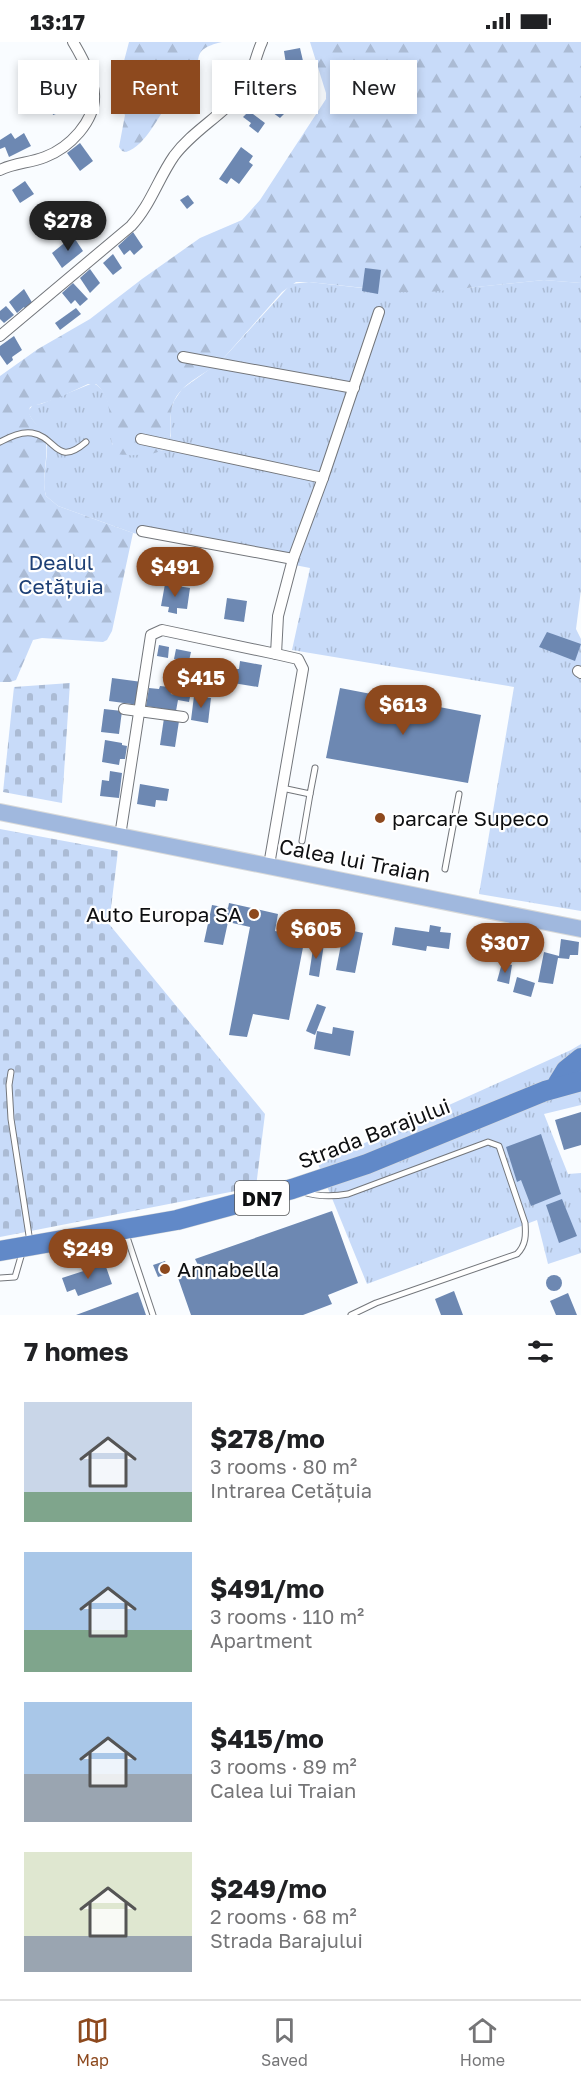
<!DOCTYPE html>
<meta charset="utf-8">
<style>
:root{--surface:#fff;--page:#f6f6f6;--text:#202124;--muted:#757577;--line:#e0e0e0;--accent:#8d491e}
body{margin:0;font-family:"Golos Text",sans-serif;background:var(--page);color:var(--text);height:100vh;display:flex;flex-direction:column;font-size:22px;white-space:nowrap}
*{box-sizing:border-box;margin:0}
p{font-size:20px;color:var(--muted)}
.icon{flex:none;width:33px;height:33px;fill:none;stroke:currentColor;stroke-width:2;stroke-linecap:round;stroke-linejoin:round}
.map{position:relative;height:1273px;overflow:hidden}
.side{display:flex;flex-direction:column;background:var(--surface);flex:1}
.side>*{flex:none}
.banner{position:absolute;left:18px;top:18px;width:546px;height:54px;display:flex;gap:12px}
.price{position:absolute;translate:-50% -51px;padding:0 14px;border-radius:21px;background:var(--accent);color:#fff;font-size:20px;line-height:39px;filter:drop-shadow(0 2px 3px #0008)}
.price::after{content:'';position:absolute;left:50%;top:36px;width:18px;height:14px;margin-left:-9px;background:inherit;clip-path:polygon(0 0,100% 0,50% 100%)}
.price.active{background:#222;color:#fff}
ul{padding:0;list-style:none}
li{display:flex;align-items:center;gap:18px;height:150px;padding:0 24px}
li span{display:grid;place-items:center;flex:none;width:168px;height:120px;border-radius:0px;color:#555}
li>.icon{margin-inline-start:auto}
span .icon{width:72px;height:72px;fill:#fffc;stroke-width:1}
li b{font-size:26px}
h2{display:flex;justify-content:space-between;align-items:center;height:72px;padding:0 24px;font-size:26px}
.tag{padding:0 21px;border-radius:0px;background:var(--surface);box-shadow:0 3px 9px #0003;font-size:21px;line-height:54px}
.tag.active{background:var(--accent);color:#fff}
.status{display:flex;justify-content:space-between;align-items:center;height:42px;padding:0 30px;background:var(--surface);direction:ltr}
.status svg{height:16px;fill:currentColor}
.tab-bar{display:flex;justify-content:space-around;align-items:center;height:84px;border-top:2px solid var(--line);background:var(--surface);font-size:16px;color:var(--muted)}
.tab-bar a{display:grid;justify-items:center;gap:3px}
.tab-bar .active{color:var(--accent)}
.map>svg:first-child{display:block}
.grass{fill:url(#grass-tufts)}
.forest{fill:url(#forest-firs)}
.cemetery{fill:url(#cemetery-stones)}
.building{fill:#6d88b2}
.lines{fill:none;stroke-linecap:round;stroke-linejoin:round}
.lane-casing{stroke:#73767b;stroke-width:7}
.street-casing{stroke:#73767b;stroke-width:12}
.primary-casing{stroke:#d8d9d9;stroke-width:18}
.highway-casing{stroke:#d8d9d9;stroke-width:21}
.lane{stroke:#fff;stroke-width:5}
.street{stroke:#fff;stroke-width:10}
.primary{stroke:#a0b8de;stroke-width:16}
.highway{stroke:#6189c8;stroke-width:20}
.poi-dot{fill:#8d491e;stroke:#fff;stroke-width:2}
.labels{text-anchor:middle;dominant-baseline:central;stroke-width:4.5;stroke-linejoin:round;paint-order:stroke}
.shield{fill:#fff;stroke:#565758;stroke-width:1.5}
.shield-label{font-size:20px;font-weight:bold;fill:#0e0f11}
.park-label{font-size:21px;fill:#1e4076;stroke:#fff}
.poi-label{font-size:21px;fill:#0e0f11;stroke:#fff;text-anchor:start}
.street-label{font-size:21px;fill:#0e0f11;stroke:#fff}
</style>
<div class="status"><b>13:17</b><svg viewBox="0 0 49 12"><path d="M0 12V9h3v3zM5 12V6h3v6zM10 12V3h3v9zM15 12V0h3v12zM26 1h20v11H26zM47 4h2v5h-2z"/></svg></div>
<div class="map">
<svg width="581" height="1273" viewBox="0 0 581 1273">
<defs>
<pattern id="grass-tufts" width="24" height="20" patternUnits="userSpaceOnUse" patternTransform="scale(1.5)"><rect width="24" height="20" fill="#c8dbf9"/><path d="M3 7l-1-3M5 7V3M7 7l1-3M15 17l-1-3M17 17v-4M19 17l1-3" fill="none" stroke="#abbbd4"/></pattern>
<pattern id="forest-firs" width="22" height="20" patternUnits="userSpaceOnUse" patternTransform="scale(1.5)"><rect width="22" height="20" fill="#c8dbf9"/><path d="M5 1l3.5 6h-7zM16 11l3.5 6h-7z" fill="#abbbd4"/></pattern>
<pattern id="cemetery-stones" width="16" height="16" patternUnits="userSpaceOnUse" patternTransform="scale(1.5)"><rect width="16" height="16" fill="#c8dbf9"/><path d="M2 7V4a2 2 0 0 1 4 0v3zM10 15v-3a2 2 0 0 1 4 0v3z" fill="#abbbd4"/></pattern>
</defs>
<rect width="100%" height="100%" fill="#f9fcff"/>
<g class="grass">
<path d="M544 238 581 241V548L576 587 581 597V869L479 852 514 645 292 608 310 526 133 491 58 464 46 454C41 436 48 420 47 402 45 388 32 382 28 369L33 363 41 362 93 341C114 351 111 383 112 402L127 413 164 408 171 394V368L174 359 182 347 221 319 291 242 309 240 371 247 466 246Z"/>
<polygon points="581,1002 581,1063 544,1072 568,1132 581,1131 581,1211 548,1222 537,1178 367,1242 318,1122 571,1008"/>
</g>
<g class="forest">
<path d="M129 0H222C187 8 205 19 192 39 187 47 177 52 171 59 157 74 147 103 126 110L122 109 119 105 125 73 114 57Z"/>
<path d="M310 0H581V241L544 238 429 250H401L309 240H296L282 250 221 319C206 332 185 339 175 357 163 379 184 407 149 412 138 413 128 414 117 412 103 392 119 362 96 342H88L56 357 30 365C26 377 40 382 44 393 51 411 40 433 46 454L58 464 133 491 112 589 107 598 103 600 42 596 33 598 16 638 10 640H0V334L38 307 90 277 142 237 200 196 242 178 260 158 326 57V51Z"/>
</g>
<g class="cemetery">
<polygon points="70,641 62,761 3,750 14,645"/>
<polygon points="0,787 118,809 109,882 265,1072 256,1145 0,1195"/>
</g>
<g class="building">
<polygon points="300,6 303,19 286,22 284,9"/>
<polygon points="290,41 306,51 298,62 282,52"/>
<polygon points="257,45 288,68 280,76 250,54"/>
<polygon points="64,49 70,67 53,73 48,53"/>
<polygon points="249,69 265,81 258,91 249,84 251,81 243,75"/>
<polygon points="11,91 15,97 24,91 31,104 9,115 5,105 0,107 0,98"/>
<polygon points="80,101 93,119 80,129 67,111"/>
<polygon points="241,105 253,114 249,120 253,123 239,142 231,136 227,142 219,137"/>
<polygon points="25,139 34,152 20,161 12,148"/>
<polygon points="188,153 194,161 187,167 180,158"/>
<polygon points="133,190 143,205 134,213 130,208 124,213 118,204"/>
<polygon points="73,194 83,209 62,226 52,211"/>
<polygon points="113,212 122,226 113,233 103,221"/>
<polygon points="365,226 381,228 378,252 362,249"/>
<polygon points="90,227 100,241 90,251 80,236"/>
<polygon points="73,241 88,257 80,264 75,258 71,262 62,251"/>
<polygon points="24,247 33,262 26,268 24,265 17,271 9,260"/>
<polygon points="6,264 14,273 4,281 0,277 0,269"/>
<polygon points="76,266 81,272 60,288 55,281"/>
<polygon points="14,294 22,308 12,315 13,318 7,323 0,313 0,304"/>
<polygon points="165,542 190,546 187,567 177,566 177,572 168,570 169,565 161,564"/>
<polygon points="227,556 247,559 244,580 224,577"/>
<polygon points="547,590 581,602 575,619 539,605"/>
<polygon points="159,603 169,605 168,616 157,614"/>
<polygon points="176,607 191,610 189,619 174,617"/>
<polygon points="240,619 262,623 258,645 233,641 235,627 239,627"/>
<polygon points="112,636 142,640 139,663 109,659"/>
<polygon points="160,644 170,645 171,652 190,655 189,660 178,658 176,669 146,664 149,646 159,647"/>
<polygon points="340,646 481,673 468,741 326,716"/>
<polygon points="194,654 211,656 208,681 191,678"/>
<polygon points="104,667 122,669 119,692 101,690"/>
<polygon points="164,676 179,679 175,705 160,703"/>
<polygon points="105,698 122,701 122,703 127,704 125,717 120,717 119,723 102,720"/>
<polygon points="110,729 122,731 119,756 100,754 102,738 109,739"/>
<polygon points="140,742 169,747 167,759 156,758 155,765 137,762"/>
<polygon points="229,861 278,872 275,889 305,895 289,978 253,972 247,995 229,993 250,885 228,880 223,903 204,900 212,863 228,866"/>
<polygon points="430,883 441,885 440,890 451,891 449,907 427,904 426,909 392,903 395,885 429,890"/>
<polygon points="516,886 525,888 519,918 510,917"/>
<polygon points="344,887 363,891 355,931 336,928"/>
<polygon points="561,897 579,900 578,913 570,913 569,917 558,916 553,942 538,940 544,910 559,914"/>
<polygon points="314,900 324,902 319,935 309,933"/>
<polygon points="502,921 512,923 509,942 497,939"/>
<polygon points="517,935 535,941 531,955 513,950"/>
<polygon points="317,962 326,965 315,993 306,989"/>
<polygon points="333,985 354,989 350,1014 314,1007 317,989 332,992"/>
<polygon points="581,1070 581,1103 564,1108 555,1078"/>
<polygon points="541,1092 561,1152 531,1164 521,1138 517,1140 506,1105"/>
<polygon points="562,1157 577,1194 559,1201 546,1163"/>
<polygon points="332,1169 358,1241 328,1253 332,1262 303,1273 191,1273 177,1233 199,1225 195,1217"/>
<polygon points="165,1219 170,1231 158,1235 153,1223"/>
<polygon points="105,1222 112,1242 78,1254 75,1247 67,1250 62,1236"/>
<circle cx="554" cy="1241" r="8"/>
<polygon points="454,1249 463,1273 441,1273 435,1257"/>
<polygon points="138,1250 146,1273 76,1273"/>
<polygon points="568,1251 577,1273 556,1273 550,1259"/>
</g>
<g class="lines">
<g class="lane-casing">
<g id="lane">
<path d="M0 400C9 395 21 389 32 391 57 395 56 426 86 400"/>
<polyline points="282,746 310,752 315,726"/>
<polyline points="302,799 310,752"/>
<polyline points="445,827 459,752"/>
<polyline points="11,1030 9,1043 11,1077 30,1200"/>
<path d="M303 1150C319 1155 332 1155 348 1152L488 1100 499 1104 525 1181C526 1193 526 1203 517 1212L376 1261 351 1273"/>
<polyline points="126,1192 153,1273"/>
<polyline points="0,1236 15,1235 22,1211"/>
</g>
</g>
<g class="street-casing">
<g id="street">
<path d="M0 128C14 121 30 121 45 115 69 106 96 79 94 52 93 35 82 15 73 0"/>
<path d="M0 294 131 184C150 164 158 137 174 114 193 88 224 73 243 47 253 33 255 15 262 0"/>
<polyline points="183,315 354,346"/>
<polyline points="141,397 323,436"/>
<polyline points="142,489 293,517"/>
<polyline points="578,629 581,631"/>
<polyline points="124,667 183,675"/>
<polyline points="120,794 151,593 162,588 276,612 278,574 293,517 323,436 379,270"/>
<polyline points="269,823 303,627 298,617 276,612"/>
</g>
</g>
<g class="primary-casing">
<polyline id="primary" points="0,770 581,887"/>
</g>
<g class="highway-casing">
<g id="highway">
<polyline points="558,1041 566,1028 581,1016"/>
<polyline points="0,1209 177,1178 292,1147 367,1122 545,1049 581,1039"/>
</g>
</g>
<use href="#lane" class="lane"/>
<use href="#street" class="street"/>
<use href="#primary" class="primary"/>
<use href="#highway" class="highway"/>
</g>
<g class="poi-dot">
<circle cx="380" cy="776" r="6"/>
<circle cx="254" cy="872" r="6"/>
<circle cx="165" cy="1227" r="6"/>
</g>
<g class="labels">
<rect class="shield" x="235" y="1139" width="54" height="34" rx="4.5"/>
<g class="shield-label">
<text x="262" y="1156">DN7</text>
</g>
<g class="park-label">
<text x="61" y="520">Dealul<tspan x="61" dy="24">Cetățuia</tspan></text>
</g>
<g class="poi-label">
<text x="392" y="776">parcare Supeco</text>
<text x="242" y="872" text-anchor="end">Auto Europa SA</text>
<text x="177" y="1227">Annabella</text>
</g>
<g class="street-label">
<text transform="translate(355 818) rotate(11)">Calea lui Traian</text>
<text transform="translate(374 1091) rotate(-21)">Strada Barajului</text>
</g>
</g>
</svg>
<b class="price active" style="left:68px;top:210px">$278</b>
<b class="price" style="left:175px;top:556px">$491</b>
<b class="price" style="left:201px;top:667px">$415</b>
<b class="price" style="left:403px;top:694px">$613</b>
<b class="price" style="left:316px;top:918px">$605</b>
<b class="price" style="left:505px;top:932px">$307</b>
<b class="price" style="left:88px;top:1238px">$249</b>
<div class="banner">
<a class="tag">Buy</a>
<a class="tag active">Rent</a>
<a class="tag">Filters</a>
<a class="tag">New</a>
</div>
</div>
<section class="side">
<h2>7 homes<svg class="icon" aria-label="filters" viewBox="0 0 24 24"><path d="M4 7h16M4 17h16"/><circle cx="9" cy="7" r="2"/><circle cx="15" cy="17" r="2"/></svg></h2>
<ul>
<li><span style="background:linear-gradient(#c9d6e8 75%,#7fa58c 0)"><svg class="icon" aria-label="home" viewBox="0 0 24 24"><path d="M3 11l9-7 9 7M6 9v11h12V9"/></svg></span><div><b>$278/mo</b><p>3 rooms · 80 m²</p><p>Intrarea Cetățuia</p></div></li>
<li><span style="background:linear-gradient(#a9c7e8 65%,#7fa58c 0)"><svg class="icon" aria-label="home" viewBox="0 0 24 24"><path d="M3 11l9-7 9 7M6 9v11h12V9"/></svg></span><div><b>$491/mo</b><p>3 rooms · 110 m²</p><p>Apartment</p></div></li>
<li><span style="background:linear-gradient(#a9c7e8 60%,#9aa5b1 0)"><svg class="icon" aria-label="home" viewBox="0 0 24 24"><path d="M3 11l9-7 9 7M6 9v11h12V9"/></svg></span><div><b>$415/mo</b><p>3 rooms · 89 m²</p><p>Calea lui Traian</p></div></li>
<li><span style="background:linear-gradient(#dfe7d0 70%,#9aa5b1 0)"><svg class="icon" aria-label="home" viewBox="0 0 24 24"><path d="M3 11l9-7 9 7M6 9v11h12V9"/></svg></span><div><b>$249/mo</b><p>2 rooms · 68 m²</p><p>Strada Barajului</p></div></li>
</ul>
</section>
<nav class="tab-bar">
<a class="active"><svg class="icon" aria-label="map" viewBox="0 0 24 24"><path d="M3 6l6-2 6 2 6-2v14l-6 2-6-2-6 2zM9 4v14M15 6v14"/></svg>Map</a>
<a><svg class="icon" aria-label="saved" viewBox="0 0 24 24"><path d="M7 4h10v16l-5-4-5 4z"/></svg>Saved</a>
<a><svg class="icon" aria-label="home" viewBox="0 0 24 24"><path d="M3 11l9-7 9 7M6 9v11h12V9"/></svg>Home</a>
</nav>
